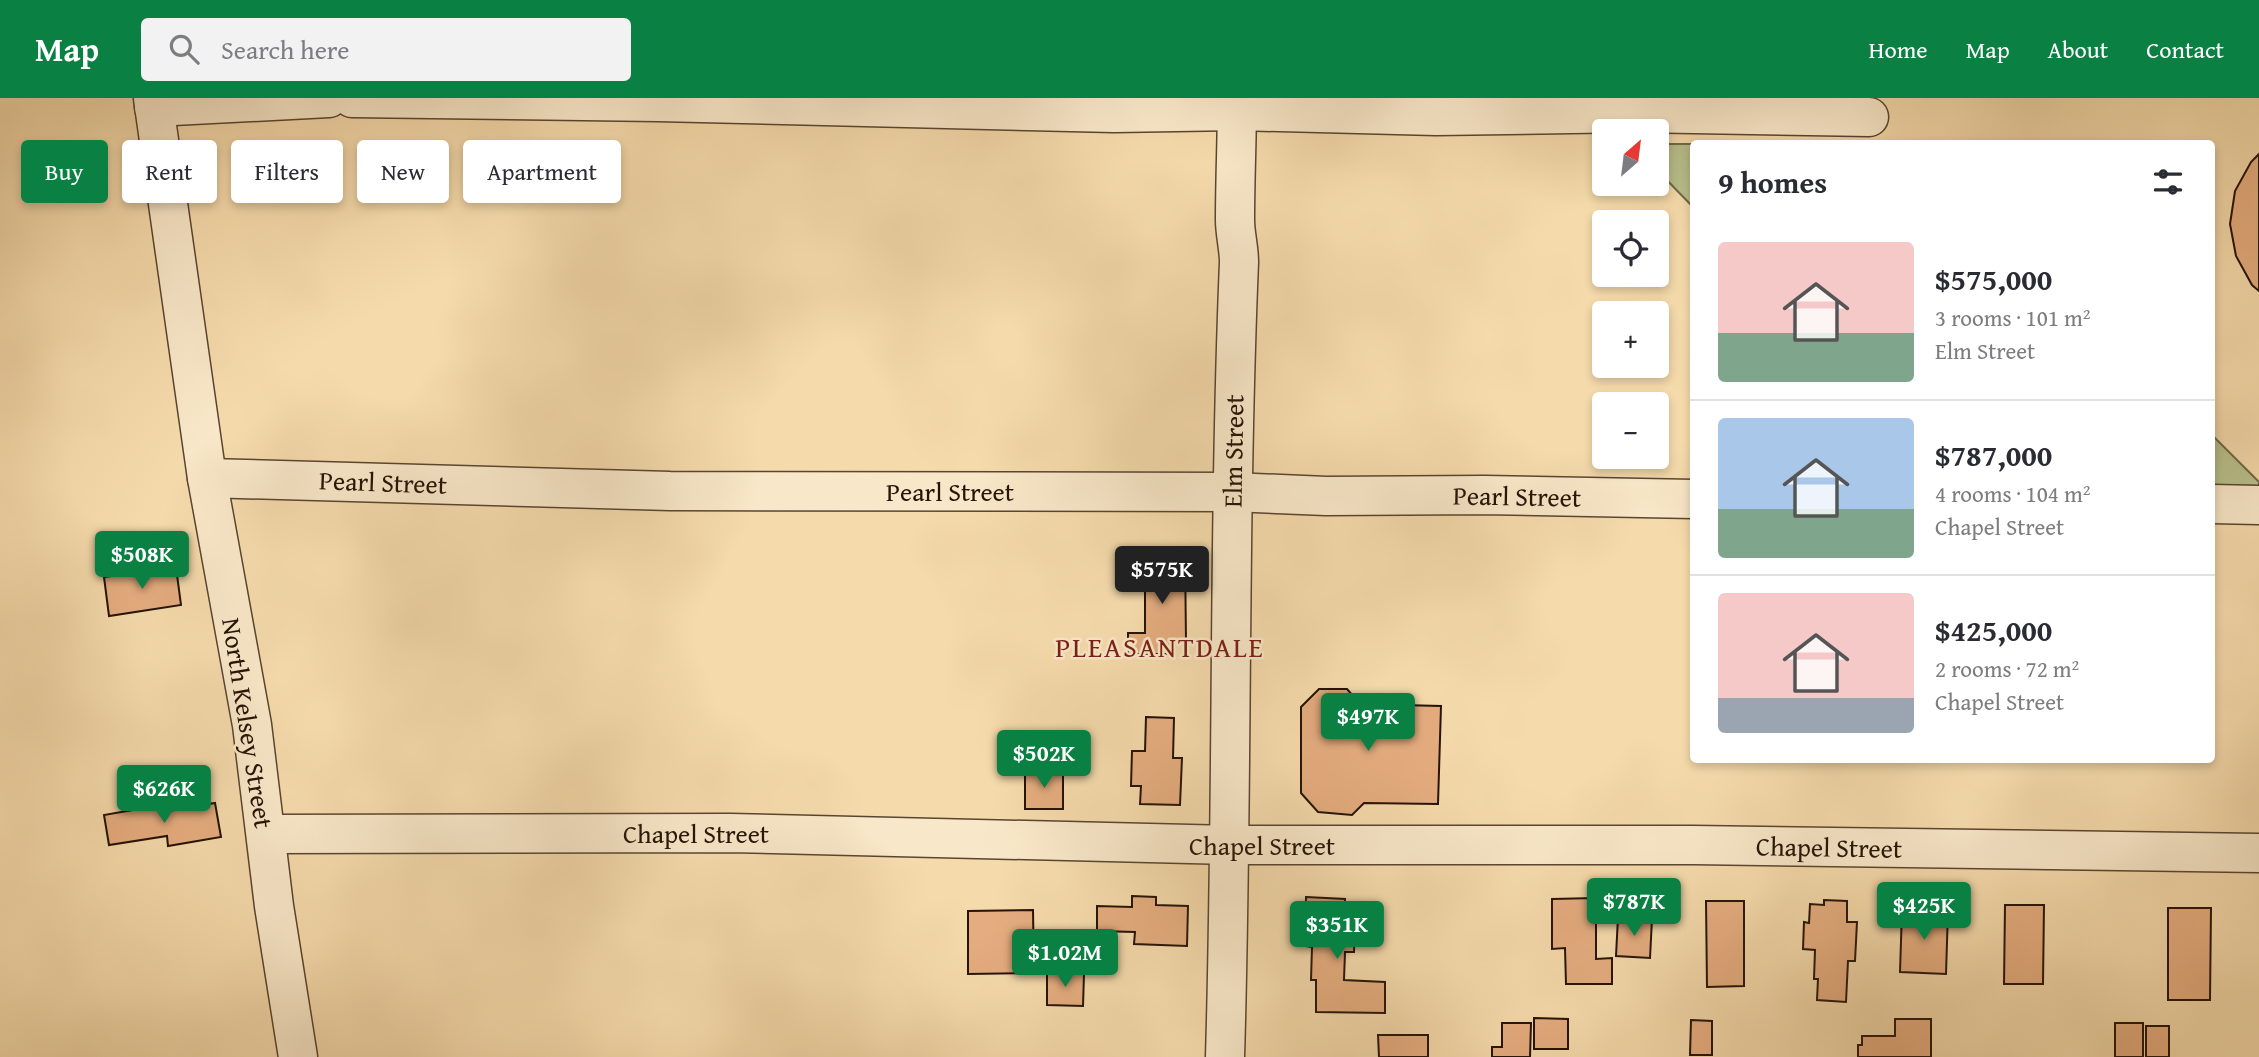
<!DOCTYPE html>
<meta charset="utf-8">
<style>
:root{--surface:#fff;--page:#f2f2f3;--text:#2b2b33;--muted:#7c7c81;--line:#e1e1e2;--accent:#0b8043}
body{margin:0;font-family:"Gentium Book Plus",serif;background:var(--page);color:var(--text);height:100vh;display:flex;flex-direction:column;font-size:26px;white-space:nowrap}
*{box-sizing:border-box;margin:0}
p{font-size:23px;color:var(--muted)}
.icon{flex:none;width:38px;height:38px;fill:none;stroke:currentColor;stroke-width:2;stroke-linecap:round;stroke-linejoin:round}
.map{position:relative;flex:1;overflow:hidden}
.panel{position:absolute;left:1690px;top:42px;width:525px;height:623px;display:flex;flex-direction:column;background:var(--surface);border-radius:7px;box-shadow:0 4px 10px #0003}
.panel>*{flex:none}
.hud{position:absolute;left:21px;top:42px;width:665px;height:63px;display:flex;gap:14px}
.needle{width:46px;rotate:28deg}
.buttons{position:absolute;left:1592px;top:21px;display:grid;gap:14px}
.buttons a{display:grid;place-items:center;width:77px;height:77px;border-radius:7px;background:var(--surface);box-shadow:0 4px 10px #0003;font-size:35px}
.price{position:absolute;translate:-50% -60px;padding:0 16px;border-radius:7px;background:var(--accent);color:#fff;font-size:23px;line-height:46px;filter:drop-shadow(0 2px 4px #0008)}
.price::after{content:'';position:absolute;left:50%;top:42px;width:21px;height:16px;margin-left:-10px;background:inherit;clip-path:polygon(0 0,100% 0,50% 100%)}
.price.selected{background:#222;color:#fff}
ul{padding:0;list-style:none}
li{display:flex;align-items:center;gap:21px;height:175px;padding:0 28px}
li+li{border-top:2px solid var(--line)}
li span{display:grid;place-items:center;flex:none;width:196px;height:140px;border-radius:7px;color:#555}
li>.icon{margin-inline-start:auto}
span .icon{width:84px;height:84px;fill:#fffc;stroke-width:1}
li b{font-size:30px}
h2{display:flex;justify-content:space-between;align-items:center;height:84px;padding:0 28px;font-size:30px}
.chip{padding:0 24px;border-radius:7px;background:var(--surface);box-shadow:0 4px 10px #0003;font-size:24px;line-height:63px}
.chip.selected{background:var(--accent);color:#fff}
header{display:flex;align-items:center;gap:42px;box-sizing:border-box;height:98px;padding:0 35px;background:var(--accent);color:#fff}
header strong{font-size:33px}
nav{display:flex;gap:38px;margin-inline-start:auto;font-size:24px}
.search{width:490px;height:63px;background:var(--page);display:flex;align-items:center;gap:18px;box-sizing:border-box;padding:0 24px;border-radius:7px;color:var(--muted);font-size:26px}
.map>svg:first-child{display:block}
.green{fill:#b8c08c;stroke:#6e6a4a;stroke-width:2}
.building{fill:#e5ad7f;stroke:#251307;stroke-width:2}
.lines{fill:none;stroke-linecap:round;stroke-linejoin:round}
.minor-casing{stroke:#594530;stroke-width:41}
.minor{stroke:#f8e7c8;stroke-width:38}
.labels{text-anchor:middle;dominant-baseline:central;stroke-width:5;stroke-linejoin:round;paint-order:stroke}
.street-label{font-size:26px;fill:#251307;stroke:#f8e7c8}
.neighbourhood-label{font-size:28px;letter-spacing:2px;fill:#7a1f14;stroke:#f8e7c8}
</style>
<header>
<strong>Map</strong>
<div class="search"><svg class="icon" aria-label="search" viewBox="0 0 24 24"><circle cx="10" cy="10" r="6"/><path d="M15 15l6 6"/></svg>Search here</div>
<nav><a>Home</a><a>Map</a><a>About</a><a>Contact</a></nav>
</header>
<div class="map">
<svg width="2259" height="959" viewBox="0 0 2259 959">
<rect width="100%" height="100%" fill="#f5daab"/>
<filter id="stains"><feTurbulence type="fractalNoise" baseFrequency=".00286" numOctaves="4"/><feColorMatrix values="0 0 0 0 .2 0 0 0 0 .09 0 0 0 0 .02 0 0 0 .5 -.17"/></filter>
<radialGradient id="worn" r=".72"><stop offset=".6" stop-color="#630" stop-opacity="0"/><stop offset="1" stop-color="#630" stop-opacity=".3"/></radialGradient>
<g class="green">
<polygon points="1657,46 1691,46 1694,49 1694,110 1657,72"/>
<polygon points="2212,337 2259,384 2259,388 2212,387"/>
</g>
<g class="building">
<polygon points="2259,56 2259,193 2252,187 2236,158 2230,126 2235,93 2251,64"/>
<polygon points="1145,455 1185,455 1186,543 1175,543 1175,556 1128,556 1128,535 1145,535"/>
<polygon points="176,469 181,507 109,518 104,479"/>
<polygon points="1319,591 1347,591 1360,606 1441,608 1438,706 1364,705 1352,717 1318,714 1301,695 1301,609"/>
<polygon points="1146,619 1174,620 1173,660 1182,660 1180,707 1140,706 1141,688 1131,688 1132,653 1145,653"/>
<polygon points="1025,672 1063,673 1063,711 1025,711"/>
<polygon points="215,705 221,739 168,748 167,738 109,747 104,717 167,706 168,713"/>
<polygon points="1132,798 1156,799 1156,807 1188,808 1187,848 1134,846 1135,834 1097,833 1097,808 1132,809"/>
<polygon points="1306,799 1345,801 1344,829 1355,829 1354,854 1345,854 1344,882 1385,884 1385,915 1316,914 1316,882 1311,882 1312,849 1305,848"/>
<polygon points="1596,800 1596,861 1612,860 1612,886 1566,886 1565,850 1552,851 1552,801"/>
<polygon points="1824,802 1847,803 1847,824 1857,824 1855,863 1848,863 1846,904 1817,902 1818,881 1814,881 1815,852 1803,851 1804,824 1809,825 1810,806 1824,807"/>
<polygon points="1706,803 1744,803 1744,888 1707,889"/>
<polygon points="2005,807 2044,807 2043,886 2004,886"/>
<polygon points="2168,810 2211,810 2210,902 2168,902"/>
<polygon points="1033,812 1034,875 968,876 968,813"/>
<polygon points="1902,812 1948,813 1946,876 1900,874"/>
<polygon points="1618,819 1652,821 1650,860 1616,858"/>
<polygon points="1047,874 1084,876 1083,908 1047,907"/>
<polygon points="1534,920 1568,921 1568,951 1534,951"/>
<polygon points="1895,921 1931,921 1931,959 1858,959 1858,947 1862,947 1862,938 1895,938"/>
<polygon points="1691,922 1712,923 1712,957 1690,957"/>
<polygon points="1502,925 1531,925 1530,959 1492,959 1492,949 1502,949"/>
<rect x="2115" y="925" width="28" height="34"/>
<rect x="2146" y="928" width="23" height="31"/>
<polygon points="1378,937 1428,937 1428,959 1379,959"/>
</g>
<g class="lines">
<g class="minor-casing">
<g id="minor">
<polyline points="153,0 207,380 252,627 274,808 298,959"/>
<polyline points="352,0 658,4 1114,15 1237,13 1436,18 1635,15 1869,19"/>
<polyline points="154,9 329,0"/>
<polyline points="207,380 670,393 1232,394 1326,398 1484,397 1694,401"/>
<polyline points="2212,406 2259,407"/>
<polyline points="266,736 730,735 1231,747 1693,747 2259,755"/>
<path d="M1225 959C1233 694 1228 429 1239 164 1239 150 1235 136 1235 122 1235 81 1237 41 1237 0"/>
</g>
</g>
<use href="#minor" class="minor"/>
</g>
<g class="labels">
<g class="street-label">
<text transform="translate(1233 353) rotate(-89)">Elm Street</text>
<text transform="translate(383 384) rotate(2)">Pearl Street</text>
<text x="950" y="393">Pearl Street</text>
<text transform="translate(1517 398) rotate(1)">Pearl Street</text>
<text transform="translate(248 625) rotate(81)">North Kelsey Street</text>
<text x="696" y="735">Chapel Street</text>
<text x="1262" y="747">Chapel Street</text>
<text transform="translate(1829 749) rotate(1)">Chapel Street</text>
</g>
<g class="neighbourhood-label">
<text x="1160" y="548">PLEASANTDALE</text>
</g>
</g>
<rect width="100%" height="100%" filter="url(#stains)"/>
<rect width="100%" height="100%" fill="url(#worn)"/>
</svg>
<div class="buttons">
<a><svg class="needle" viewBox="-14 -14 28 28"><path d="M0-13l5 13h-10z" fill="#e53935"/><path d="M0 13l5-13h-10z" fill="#7c7c81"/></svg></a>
<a><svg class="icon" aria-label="locate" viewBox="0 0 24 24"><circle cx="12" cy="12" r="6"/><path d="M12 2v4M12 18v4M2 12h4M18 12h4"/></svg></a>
<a>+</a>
<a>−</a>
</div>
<b class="price" style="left:142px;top:493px">$508K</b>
<b class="price selected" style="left:1162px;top:508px">$575K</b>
<b class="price" style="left:1368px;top:655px">$497K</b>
<b class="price" style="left:1044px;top:692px">$502K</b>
<b class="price" style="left:164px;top:727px">$626K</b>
<b class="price" style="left:1634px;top:840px">$787K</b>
<b class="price" style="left:1924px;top:844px">$425K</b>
<b class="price" style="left:1337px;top:863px">$351K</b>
<b class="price" style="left:1065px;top:891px">$1.02M</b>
<div class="hud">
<a class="chip selected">Buy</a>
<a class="chip">Rent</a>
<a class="chip">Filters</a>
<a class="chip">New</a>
<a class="chip">Apartment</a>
</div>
<section class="panel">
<h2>9 homes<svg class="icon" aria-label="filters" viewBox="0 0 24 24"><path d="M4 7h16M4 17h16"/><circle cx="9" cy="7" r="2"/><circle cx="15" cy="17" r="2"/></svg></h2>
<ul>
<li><span style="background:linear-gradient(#f6c9c9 65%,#7fa58c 0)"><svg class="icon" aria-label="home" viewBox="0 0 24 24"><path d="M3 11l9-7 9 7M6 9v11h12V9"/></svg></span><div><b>$575,000</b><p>3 rooms · 101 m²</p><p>Elm Street</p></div></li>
<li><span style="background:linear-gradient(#a9c7e8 65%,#7fa58c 0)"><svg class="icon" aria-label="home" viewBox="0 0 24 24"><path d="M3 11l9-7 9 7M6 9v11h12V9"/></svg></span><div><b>$787,000</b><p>4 rooms · 104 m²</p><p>Chapel Street</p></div></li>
<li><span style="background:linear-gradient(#f6c9c9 75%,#9aa5b1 0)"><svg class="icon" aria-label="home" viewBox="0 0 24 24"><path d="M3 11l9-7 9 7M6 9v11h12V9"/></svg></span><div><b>$425,000</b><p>2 rooms · 72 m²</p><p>Chapel Street</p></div></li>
</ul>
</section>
</div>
